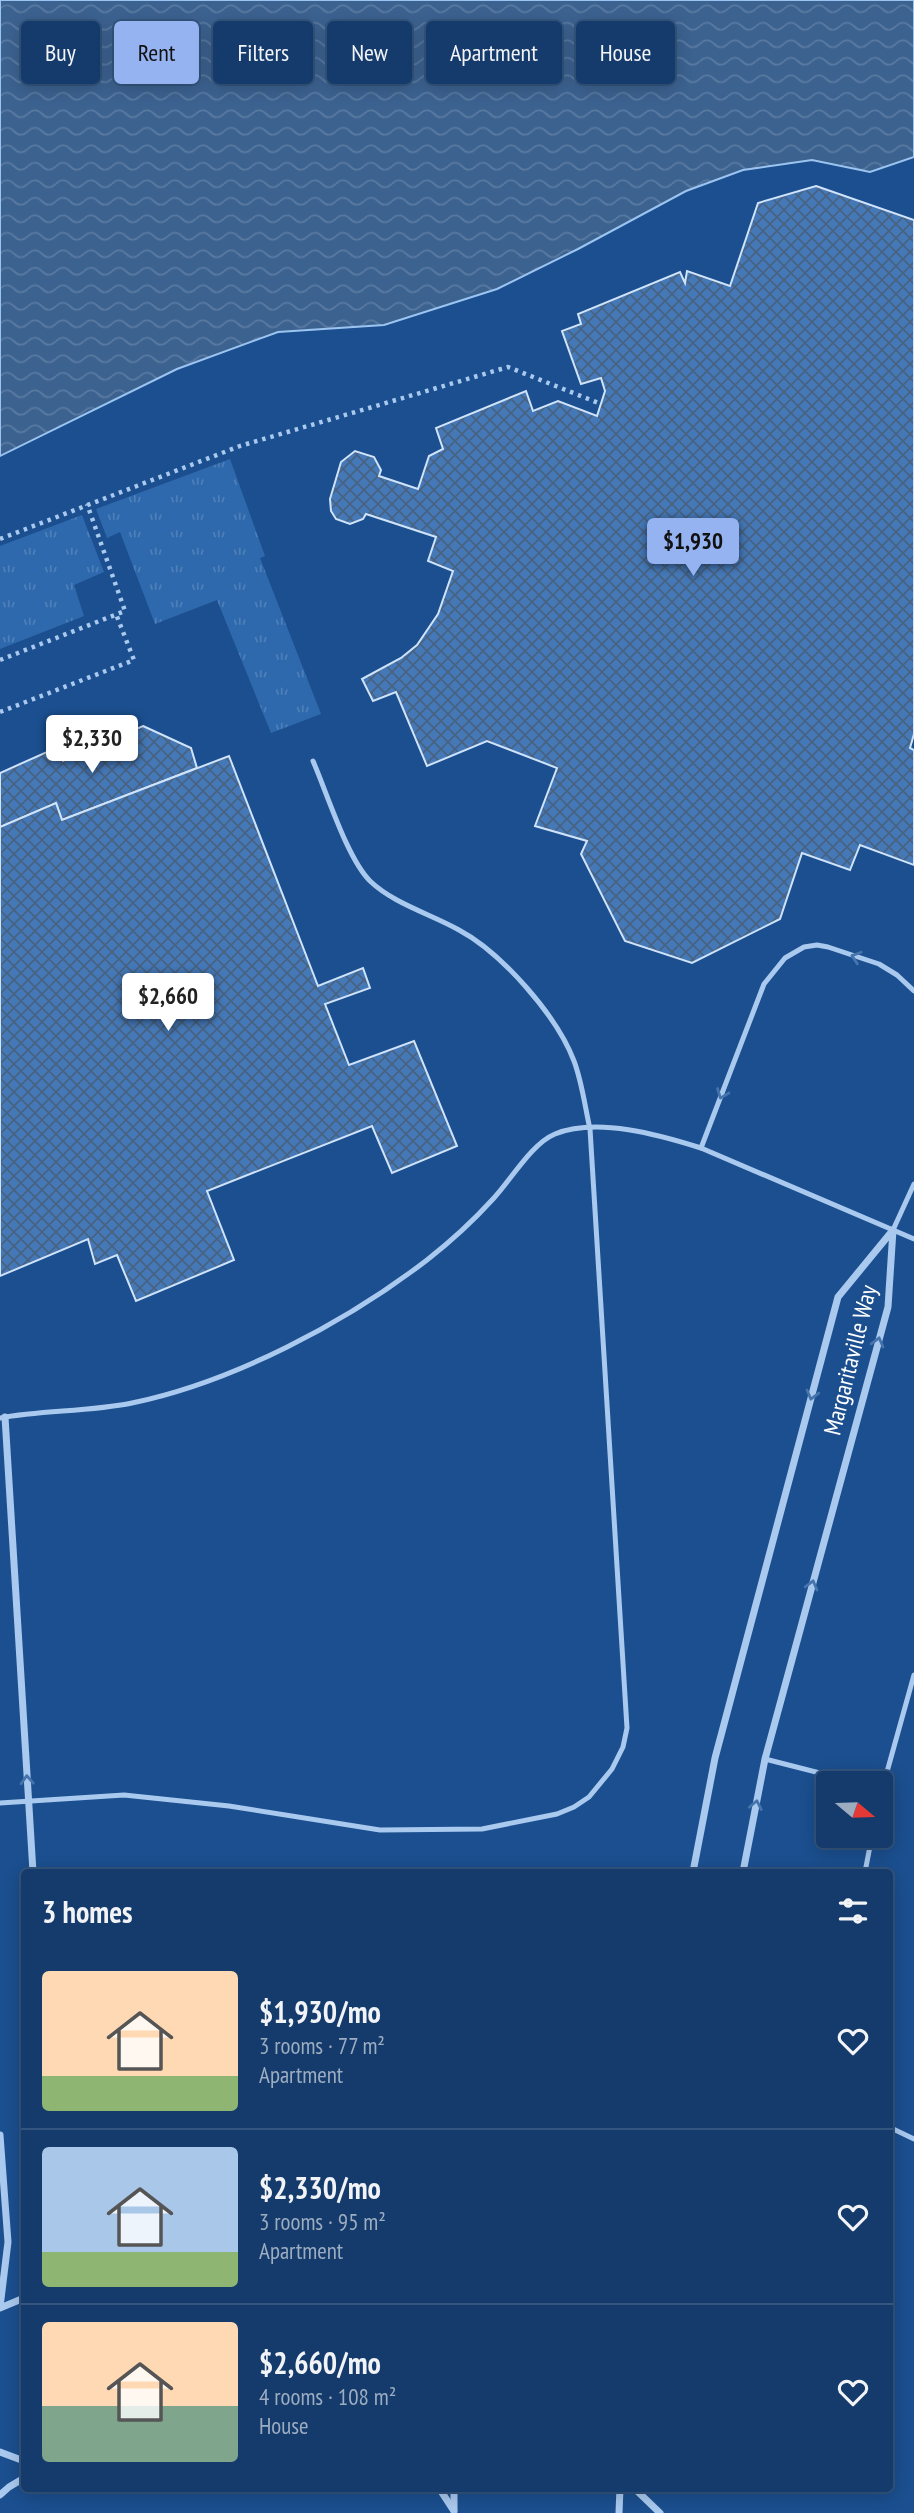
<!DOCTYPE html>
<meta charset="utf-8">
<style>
:root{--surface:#143b6b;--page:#214673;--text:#f1f3f6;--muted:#9dadc1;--line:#33557e;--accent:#95b2f1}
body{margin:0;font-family:"PT Sans Narrow",sans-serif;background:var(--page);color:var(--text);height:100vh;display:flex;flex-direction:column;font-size:26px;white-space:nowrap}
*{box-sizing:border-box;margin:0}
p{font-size:23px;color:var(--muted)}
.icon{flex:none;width:38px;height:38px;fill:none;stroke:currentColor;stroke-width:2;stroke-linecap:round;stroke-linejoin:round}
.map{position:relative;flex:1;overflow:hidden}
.side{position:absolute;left:21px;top:1869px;width:872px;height:623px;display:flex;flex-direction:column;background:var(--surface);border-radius:7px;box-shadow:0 4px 18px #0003,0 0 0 2px var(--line)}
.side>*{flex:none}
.hud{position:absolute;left:21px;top:21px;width:873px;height:63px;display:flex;gap:14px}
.needle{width:46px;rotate:109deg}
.fabs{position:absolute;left:816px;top:1771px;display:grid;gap:14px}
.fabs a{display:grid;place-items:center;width:77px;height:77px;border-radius:7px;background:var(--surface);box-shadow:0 4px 18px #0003,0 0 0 2px var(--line);font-size:35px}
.price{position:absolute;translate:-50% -60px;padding:0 16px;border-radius:7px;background:#fff;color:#222;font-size:23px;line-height:46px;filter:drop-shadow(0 2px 4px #0008)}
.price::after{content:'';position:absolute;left:50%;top:42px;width:21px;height:16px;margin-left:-10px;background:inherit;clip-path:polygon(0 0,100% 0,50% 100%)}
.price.selected{background:var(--accent);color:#111}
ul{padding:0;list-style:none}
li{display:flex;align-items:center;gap:21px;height:175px;padding:0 21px}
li+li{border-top:2px solid var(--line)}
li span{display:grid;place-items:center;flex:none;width:196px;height:140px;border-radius:7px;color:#555}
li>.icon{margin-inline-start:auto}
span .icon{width:84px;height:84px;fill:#fffc;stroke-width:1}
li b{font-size:30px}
h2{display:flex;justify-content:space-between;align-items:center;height:84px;padding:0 21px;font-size:30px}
.tag{padding:0 24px;border-radius:7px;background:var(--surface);box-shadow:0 4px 18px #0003,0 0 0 2px var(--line);font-size:24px;line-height:63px}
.tag.selected{background:var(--accent);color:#111}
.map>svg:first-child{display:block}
.grass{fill:url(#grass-tufts)}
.water{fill:url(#water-waves);stroke:#9cc4f0;stroke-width:2}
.building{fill:url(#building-cross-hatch);stroke:#cfe3fa;stroke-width:2}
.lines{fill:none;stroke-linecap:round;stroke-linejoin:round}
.path{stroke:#a9c9ee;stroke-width:4.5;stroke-dasharray:3.5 5;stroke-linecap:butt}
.lane{stroke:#a9c9ee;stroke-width:5}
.street{stroke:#a9c9ee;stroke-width:7}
.oneway{stroke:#4674ac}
.labels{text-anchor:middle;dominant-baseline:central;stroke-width:5;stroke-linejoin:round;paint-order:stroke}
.street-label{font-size:24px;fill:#fff;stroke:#1b4f8f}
</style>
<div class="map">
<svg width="914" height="2513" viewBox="0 0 914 2513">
<defs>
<pattern id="grass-tufts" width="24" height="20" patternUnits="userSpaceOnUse" patternTransform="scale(1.75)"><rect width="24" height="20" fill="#2e69ad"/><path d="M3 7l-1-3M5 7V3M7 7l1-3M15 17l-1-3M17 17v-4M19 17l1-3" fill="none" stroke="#4d80b9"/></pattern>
<pattern id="water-waves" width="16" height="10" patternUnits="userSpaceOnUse" patternTransform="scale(1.75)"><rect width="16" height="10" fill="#3c6290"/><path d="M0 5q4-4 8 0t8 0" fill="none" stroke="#597aa1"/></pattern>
<pattern id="building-cross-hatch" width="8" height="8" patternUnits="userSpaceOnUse" patternTransform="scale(1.75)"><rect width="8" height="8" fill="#4478b7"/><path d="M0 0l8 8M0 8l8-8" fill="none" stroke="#486282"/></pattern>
</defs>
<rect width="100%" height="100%" fill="#1b4f8f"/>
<g class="grass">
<polygon points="230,459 265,556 260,558 321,714 271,733 217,600 155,624 120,532 107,538 96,509"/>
<polygon points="82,515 104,572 74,585 84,616 0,649 0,546"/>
</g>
<polygon class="water" points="0,0 914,0 914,157 870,172 812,160 743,170 686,191 578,249 497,289 384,325 278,332 177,369 0,456"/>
<g class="building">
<polygon points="816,186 914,220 914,734 910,748 914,750 914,865 860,845 850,870 802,853 780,919 692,963 625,941 581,854 587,841 535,826 557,768 487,741 427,766 396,692 373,701 362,679 401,658 417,645 438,614 453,571 428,561 436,537 366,514 363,519 350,524 336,519 331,511 330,499 341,462 355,451 374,457 381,470 379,476 418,489 429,456 443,449 436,428 526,391 533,411 558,401 597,416 605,391 601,378 581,384 562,331 581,324 578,314 680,272 685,283 687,271 730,286 758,203"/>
<polygon points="143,726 191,748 197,768 62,820 56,803 0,827 0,773 58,747 63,761"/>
<polygon points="229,756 318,986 363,968 370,988 325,1004 349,1065 414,1041 457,1146 392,1173 372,1126 207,1191 234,1260 136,1301 117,1255 95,1264 88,1239 0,1276 0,827 56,803 62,820"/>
</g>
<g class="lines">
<g class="path">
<polyline points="0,539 240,446 508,367 601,404"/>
<polyline points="0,660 125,611 87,504"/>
<polyline points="0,712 134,660 116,614"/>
</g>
<g class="lane">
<polyline points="701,1148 764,984 785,958 804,947 817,945 828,947 879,964 897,975 914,991"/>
<polyline points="893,1230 914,1184"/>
<path d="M0 1418C43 1410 88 1412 132 1403 233 1382 345 1323 427 1260 450 1242 473 1221 493 1199 511 1180 531 1144 555 1134 597 1117 660 1135 701 1148L914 1239"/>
<polyline points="765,1759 859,1783"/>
<polyline points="880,1797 914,1675"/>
<path d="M0 1803 124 1795 229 1806 380 1830 482 1829 557 1814 574 1807 589 1797 612 1769 623 1747 627 1728 590 1129C585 1107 582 1082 574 1061 557 1016 502 953 459 930 431 914 394 904 370 881 347 858 327 793 313 761"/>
<polyline points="865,1872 872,1836"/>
<polyline points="889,2127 914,2139"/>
</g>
<g class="street">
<polyline points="5,1417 33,1872"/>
<polyline points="693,1872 715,1758 838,1297 893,1230 888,1307 765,1759 743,1872"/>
<polyline points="0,2135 8,2242 0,2307"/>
<polyline points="0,2308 24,2298"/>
<polyline points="0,2452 24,2461"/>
<polyline points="439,2488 454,2511"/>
<polyline points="454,2488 454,2509"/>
<polyline points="634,2488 660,2513"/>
<polyline points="0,2495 9,2487 24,2478"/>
<polyline points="619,2513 620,2488"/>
</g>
</g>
<defs><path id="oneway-chevron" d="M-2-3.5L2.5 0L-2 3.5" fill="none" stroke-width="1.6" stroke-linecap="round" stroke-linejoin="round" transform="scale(1.75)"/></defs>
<g class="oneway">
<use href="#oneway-chevron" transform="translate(856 957) rotate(-162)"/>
<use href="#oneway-chevron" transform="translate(722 1094) rotate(111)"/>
<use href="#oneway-chevron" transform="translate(878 1342) rotate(-75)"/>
<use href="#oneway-chevron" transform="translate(812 1395) rotate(105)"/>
<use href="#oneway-chevron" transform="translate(812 1585) rotate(-75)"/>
<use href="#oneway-chevron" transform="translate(27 1780) rotate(-93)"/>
<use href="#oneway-chevron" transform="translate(756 1805) rotate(-79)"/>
</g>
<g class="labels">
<g class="street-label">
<text transform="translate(850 1360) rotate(-76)">Margaritaville Way</text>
</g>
</g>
</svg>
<div class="fabs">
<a><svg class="needle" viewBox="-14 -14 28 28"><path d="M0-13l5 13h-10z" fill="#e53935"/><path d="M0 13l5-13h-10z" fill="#9dadc1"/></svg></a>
</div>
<b class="price selected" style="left:693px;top:578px">$1,930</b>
<b class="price" style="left:92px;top:775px">$2,330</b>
<b class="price" style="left:168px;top:1033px">$2,660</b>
<div class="hud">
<a class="tag">Buy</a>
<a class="tag selected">Rent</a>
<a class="tag">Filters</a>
<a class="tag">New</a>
<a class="tag">Apartment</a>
<a class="tag">House</a>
</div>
<section class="side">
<h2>3 homes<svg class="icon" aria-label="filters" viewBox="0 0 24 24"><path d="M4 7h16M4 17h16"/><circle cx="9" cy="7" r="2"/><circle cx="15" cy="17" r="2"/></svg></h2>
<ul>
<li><span style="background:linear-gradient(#ffd9b3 75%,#8fb573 0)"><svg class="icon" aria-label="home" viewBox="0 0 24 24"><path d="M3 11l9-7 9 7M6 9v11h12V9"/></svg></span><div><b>$1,930/mo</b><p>3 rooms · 77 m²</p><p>Apartment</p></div><svg class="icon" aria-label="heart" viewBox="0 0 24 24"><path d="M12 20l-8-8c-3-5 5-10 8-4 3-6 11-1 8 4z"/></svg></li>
<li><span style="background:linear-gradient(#a9c7e8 75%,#8fb573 0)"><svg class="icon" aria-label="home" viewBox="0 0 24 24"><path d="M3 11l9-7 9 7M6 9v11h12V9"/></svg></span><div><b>$2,330/mo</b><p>3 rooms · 95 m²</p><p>Apartment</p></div><svg class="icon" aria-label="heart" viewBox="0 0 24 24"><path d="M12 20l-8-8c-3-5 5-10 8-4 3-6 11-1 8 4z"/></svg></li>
<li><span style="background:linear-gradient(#ffd9b3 60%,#7fa58c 0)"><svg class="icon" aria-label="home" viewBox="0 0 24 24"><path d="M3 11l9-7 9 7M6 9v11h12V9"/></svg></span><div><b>$2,660/mo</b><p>4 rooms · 108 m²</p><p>House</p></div><svg class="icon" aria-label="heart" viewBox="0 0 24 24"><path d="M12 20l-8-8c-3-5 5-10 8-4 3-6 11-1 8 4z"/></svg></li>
</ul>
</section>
</div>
